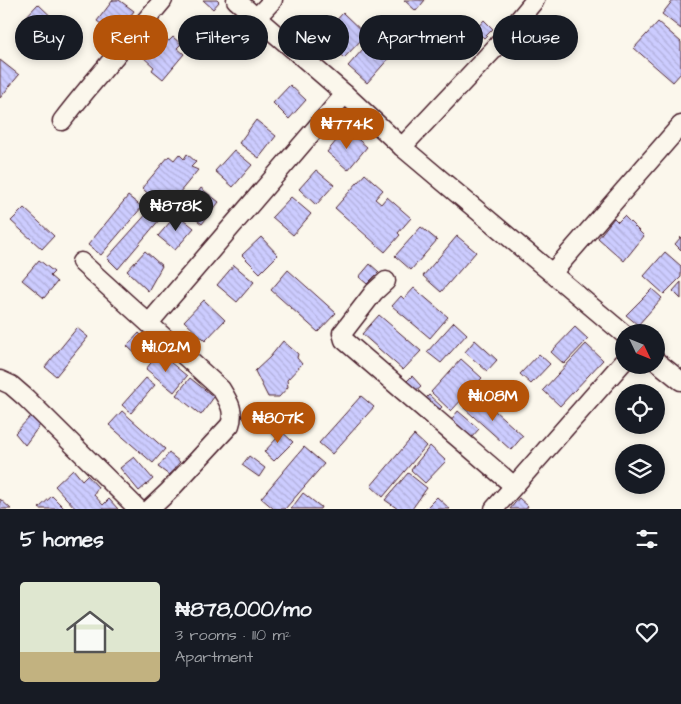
<!DOCTYPE html>
<meta charset="utf-8">
<style>
:root{--surface:#171b24;--page:#20242c;--text:#f1f3f6;--muted:#9ea1a6;--accent:#b45309}
body{margin:0;font-family:"Architects Daughter",sans-serif;background:var(--page);color:var(--text);height:100vh;display:flex;flex-direction:column;font-size:19px;white-space:nowrap}
*{box-sizing:border-box;margin:0}
p{font-size:16px;color:var(--muted)}
.icon{flex:none;width:28px;height:28px;fill:none;stroke:currentColor;stroke-width:2;stroke-linecap:round;stroke-linejoin:round}
.map{position:relative;height:509px;overflow:hidden}
.sheet{display:flex;flex-direction:column;background:var(--surface);flex:1}
.sheet>*{flex:none}
.hud{position:absolute;left:15px;top:15px;width:651px;height:45px;display:flex;gap:10px}
.needle{width:32px;rotate:133deg}
.controls{position:absolute;left:615px;top:324px;display:grid;gap:10px}
.controls a{display:grid;place-items:center;width:50px;height:50px;border-radius:50%;background:var(--surface);box-shadow:0 2px 8px #0003;font-size:25px}
.price{position:absolute;translate:-50% -42px;padding:0 11px;border-radius:18px;background:var(--accent);color:#fff;font-size:16px;line-height:32px;filter:drop-shadow(0 1px 2px #0008)}
.price::after{content:'';position:absolute;left:50%;top:30px;width:15px;height:11px;margin-left:-8px;background:inherit;clip-path:polygon(0 0,100% 0,50% 100%)}
.price.selected{background:#222;color:#fff}
ul{padding:0;list-style:none}
li{display:flex;align-items:center;gap:15px;height:125px;padding:0 20px}
li span{display:grid;place-items:center;flex:none;width:140px;height:100px;border-radius:5px;color:#555}
li>.icon{margin-inline-start:auto}
span .icon{width:60px;height:60px;fill:#fffc;stroke-width:1}
li b{font-size:21px}
h2{display:flex;justify-content:space-between;align-items:center;height:60px;padding:0 20px;font-size:21px}
.tag{padding:0 18px;border-radius:22px;background:var(--surface);box-shadow:0 2px 8px #0003;font-size:18px;line-height:45px}
.tag.selected{background:var(--accent);color:#fff}
.map>svg:first-child{display:block}
.building{fill:url(#building-back-hatch);stroke:#4a1f2b}
.lines{fill:none;stroke-linecap:round;stroke-linejoin:round}
.street-casing{stroke:#4a1f2b;stroke-width:21}
.street{stroke:#fbf7ec;stroke-width:18}
</style>
<div class="map">
<svg width="681" height="509" viewBox="0 0 681 509">
<defs>
<pattern id="building-back-hatch" width="6" height="6" patternUnits="userSpaceOnUse" patternTransform="scale(1.25)"><rect width="6" height="6" fill="#ccf"/><path d="M-1 5l2 2M0 0l6 6M5-1l2 2" fill="none" stroke="#b1afdb"/></pattern>
</defs>
<rect width="100%" height="100%" fill="#fbf7ec"/>
<filter id="ink" filterUnits="userSpaceOnUse"><feTurbulence type="fractalNoise" baseFrequency=".02" numOctaves="2"/><feDisplacementMap in="SourceGraphic" scale="10" xChannelSelector="R" yChannelSelector="G"/><feConvolveMatrix kernelMatrix="1 2 1 2 8 2 1 2 1" color-interpolation-filters="sRGB"/></filter>
<g filter="url(#ink)">
<g class="building">
<polygon points="113,0 119,0 134,11 116,35 97,21"/>
<polygon points="203,0 217,0 219,2 213,9"/>
<polygon points="404,0 425,0 416,11"/>
<polygon points="673,0 681,0 681,29 662,14"/>
<polygon points="38,4 60,25 46,41 23,20"/>
<polygon points="343,13 366,35 344,58 321,37"/>
<polygon points="484,20 493,29 484,38 475,30"/>
<polygon points="658,22 681,42 681,73 673,82 634,48"/>
<polygon points="161,35 169,41 173,37 181,44 177,48 184,54 163,79 152,70 154,67 143,57"/>
<polygon points="371,40 390,57 367,83 348,66"/>
<polygon points="0,60 19,75 0,98"/>
<polygon points="290,85 306,100 289,119 273,103"/>
<polygon points="256,120 276,136 259,158 239,143"/>
<polygon points="346,129 367,147 348,170 327,152"/>
<polygon points="234,150 252,165 233,187 215,171"/>
<polygon points="179,154 184,159 187,154 196,162 191,167 198,170 165,210 142,188 169,156 174,160"/>
<polygon points="316,170 334,185 316,205 299,189"/>
<polygon points="365,174 383,190 375,199 381,204 387,197 411,218 398,233 400,235 385,252 335,208"/>
<polygon points="201,188 219,202 202,224 184,210"/>
<polygon points="128,196 142,207 101,255 88,245"/>
<polygon points="291,197 311,214 293,235 272,217"/>
<polygon points="24,208 54,236 42,249 11,221"/>
<polygon points="150,210 160,219 118,269 107,258"/>
<polygon points="177,214 194,228 175,250 158,236"/>
<polygon points="624,216 644,236 624,261 598,238 614,218 618,222"/>
<polygon points="421,227 437,240 411,270 395,256"/>
<polygon points="457,236 476,252 441,292 423,276"/>
<polygon points="261,237 278,255 260,273 242,255"/>
<polygon points="681,237 681,250 675,244"/>
<polygon points="145,251 162,266 148,291 127,271"/>
<polygon points="665,252 681,266 681,277 664,294 644,276"/>
<polygon points="39,260 54,272 50,276 57,282 44,298 22,280"/>
<polygon points="370,264 379,272 367,284 359,277"/>
<polygon points="234,265 254,282 237,302 217,285"/>
<polygon points="288,270 336,313 318,332 271,290"/>
<polygon points="681,282 681,299 673,291"/>
<polygon points="414,288 448,317 430,338 392,306 401,296 404,299"/>
<polygon points="652,289 662,298 638,325 626,315"/>
<polygon points="204,300 225,320 205,341 184,321"/>
<polygon points="379,315 421,351 403,370 362,334"/>
<polygon points="454,322 467,334 441,363 427,352"/>
<polygon points="575,327 588,339 564,364 551,352"/>
<polygon points="77,328 88,337 56,376 45,367"/>
<polygon points="139,333 155,348 143,361 127,346"/>
<polygon points="475,340 497,360 487,371 465,352"/>
<polygon points="283,341 298,354 297,358 302,364 287,380 288,387 279,397 268,397 255,371 270,357"/>
<polygon points="586,344 603,360 560,406 543,390"/>
<polygon points="159,353 187,376 174,392 146,369"/>
<polygon points="539,354 550,364 531,384 520,374"/>
<polygon points="461,359 482,378 451,411 431,392"/>
<polygon points="412,376 421,386 414,392 405,383"/>
<polygon points="146,378 155,385 131,413 122,405"/>
<polygon points="190,378 214,397 201,415 176,395"/>
<polygon points="476,394 523,436 511,450 464,408"/>
<polygon points="429,395 442,407 437,412 424,400"/>
<polygon points="361,396 374,407 332,454 319,443"/>
<polygon points="250,407 266,420 258,430 242,417"/>
<polygon points="122,411 165,449 153,463 109,425"/>
<polygon points="458,411 479,429 471,438 451,420"/>
<polygon points="31,416 40,425 25,445 15,433"/>
<polygon points="276,426 293,442 274,461 264,452 277,438 270,432"/>
<polygon points="414,435 426,446 383,497 371,486"/>
<polygon points="430,446 446,461 425,483 411,470"/>
<polygon points="304,447 324,464 285,509 274,509 261,498"/>
<polygon points="169,453 180,462 169,475 158,467"/>
<polygon points="249,456 265,468 259,477 242,465"/>
<polygon points="134,457 153,479 139,491 120,468"/>
<polygon points="73,469 82,480 87,475 98,487 94,495 103,505 109,499 118,509 76,509 55,486"/>
<polygon points="408,473 427,488 412,509 398,509 385,500"/>
<polygon points="303,493 321,507 320,509 291,509"/>
<polygon points="52,496 65,509 40,509 39,508"/>
<polygon points="437,497 450,509 425,509"/>
<polygon points="519,498 528,506 526,509 510,509"/>
<polygon points="0,499 11,509 0,509"/>
</g>
<g class="lines">
<g class="street-casing">
<g id="street">
<polyline points="236,0 345,94 402,147 624,334"/>
<polyline points="257,17 273,0"/>
<path d="M62 121C94 79 130 40 163 0"/>
<polyline points="402,147 498,45 535,0"/>
<path d="M81 262 221 389C229 402 235 411 230 425L168 492 150 509"/>
<polyline points="552,273 681,125"/>
<polyline points="386,281 374,292 344,331 342,333 344,340 514,486"/>
<polyline points="149,323 345,94"/>
<polyline points="656,361 681,381"/>
<polyline points="0,380 11,385 26,398 138,509"/>
<polyline points="494,509 624,361"/>
</g>
</g>
<use href="#street" class="street"/>
</g>
</g>
</svg>
<div class="controls">
<a><svg class="needle" viewBox="-14 -14 28 28"><path d="M0-13l5 13h-10z" fill="#e53935"/><path d="M0 13l5-13h-10z" fill="#9ea1a6"/></svg></a>
<a><svg class="icon" aria-label="locate" viewBox="0 0 24 24"><circle cx="12" cy="12" r="6"/><path d="M12 2v4M12 18v4M2 12h4M18 12h4"/></svg></a>
<a><svg class="icon" aria-label="layers" viewBox="0 0 24 24"><path d="M12 4l9 5-9 5-9-5zM3 14l9 5 9-5"/></svg></a>
</div>
<b class="price" style="left:347px;top:150px">₦774K</b>
<b class="price selected" style="left:176px;top:232px">₦878K</b>
<b class="price" style="left:166px;top:373px">₦1.02M</b>
<b class="price" style="left:493px;top:422px">₦1.08M</b>
<b class="price" style="left:278px;top:444px">₦807K</b>
<div class="hud">
<a class="tag">Buy</a>
<a class="tag selected">Rent</a>
<a class="tag">Filters</a>
<a class="tag">New</a>
<a class="tag">Apartment</a>
<a class="tag">House</a>
</div>
</div>
<section class="sheet">
<h2>5 homes<svg class="icon" aria-label="filters" viewBox="0 0 24 24"><path d="M4 7h16M4 17h16"/><circle cx="9" cy="7" r="2"/><circle cx="15" cy="17" r="2"/></svg></h2>
<ul>
<li><span style="background:linear-gradient(#dfe7d0 70%,#c2b280 0)"><svg class="icon" aria-label="home" viewBox="0 0 24 24"><path d="M3 11l9-7 9 7M6 9v11h12V9"/></svg></span><div><b>₦878,000/mo</b><p>3 rooms · 110 m²</p><p>Apartment</p></div><svg class="icon" aria-label="heart" viewBox="0 0 24 24"><path d="M12 20l-8-8c-3-5 5-10 8-4 3-6 11-1 8 4z"/></svg></li>
</ul>
</section>
